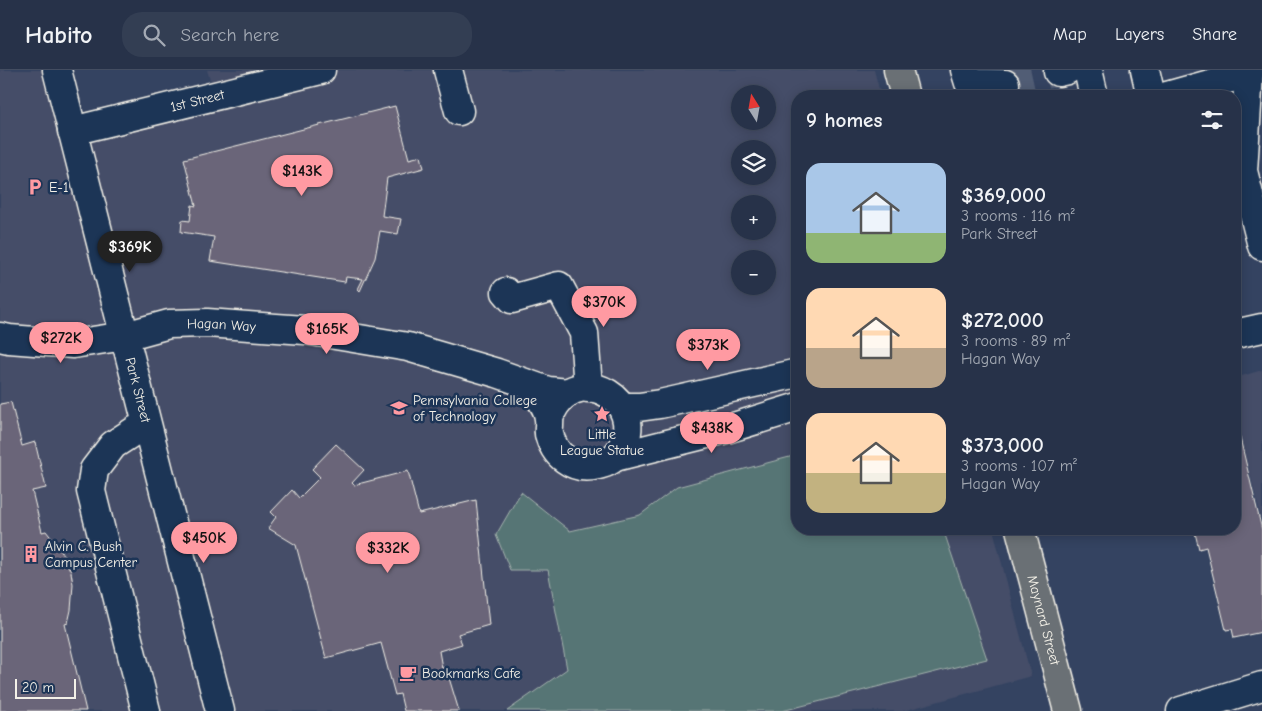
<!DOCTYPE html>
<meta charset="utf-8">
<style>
:root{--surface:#273249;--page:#333e53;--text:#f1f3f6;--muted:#a4aab4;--line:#434d61;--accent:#ff9aa2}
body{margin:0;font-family:"Comic Neue",sans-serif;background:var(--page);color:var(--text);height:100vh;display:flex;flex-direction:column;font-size:19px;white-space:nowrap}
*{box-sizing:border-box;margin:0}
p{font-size:16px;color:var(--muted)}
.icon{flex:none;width:28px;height:28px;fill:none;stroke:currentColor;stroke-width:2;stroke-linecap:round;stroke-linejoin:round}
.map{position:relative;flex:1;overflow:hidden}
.panel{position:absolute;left:791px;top:20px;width:450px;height:445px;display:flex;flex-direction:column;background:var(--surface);border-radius:20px;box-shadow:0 2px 12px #0003,0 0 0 1px var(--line)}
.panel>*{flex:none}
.needle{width:32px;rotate:349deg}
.buttons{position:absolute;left:731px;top:15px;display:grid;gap:10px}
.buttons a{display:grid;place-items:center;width:45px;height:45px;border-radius:50%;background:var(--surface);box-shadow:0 2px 12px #0003,0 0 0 1px var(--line);font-size:25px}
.scale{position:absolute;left:15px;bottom:12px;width:61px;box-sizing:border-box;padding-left:5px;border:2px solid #f4f1e8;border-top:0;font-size:14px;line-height:18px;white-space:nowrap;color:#f4f1e8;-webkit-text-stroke:4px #1d3557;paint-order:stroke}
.price{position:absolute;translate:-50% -42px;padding:0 11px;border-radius:18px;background:var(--accent);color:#111;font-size:16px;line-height:32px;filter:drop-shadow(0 1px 2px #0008)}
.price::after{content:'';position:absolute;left:50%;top:30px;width:15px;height:11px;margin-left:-8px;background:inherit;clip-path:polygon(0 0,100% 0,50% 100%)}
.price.on{background:#222;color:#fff}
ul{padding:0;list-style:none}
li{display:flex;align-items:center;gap:15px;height:125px;padding:0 15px}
li span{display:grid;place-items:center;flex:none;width:140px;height:100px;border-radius:15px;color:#555}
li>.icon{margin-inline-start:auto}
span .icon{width:60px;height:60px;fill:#fffc;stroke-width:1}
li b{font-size:21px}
h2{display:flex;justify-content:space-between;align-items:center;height:60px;padding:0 15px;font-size:21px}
header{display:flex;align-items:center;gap:30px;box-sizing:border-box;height:70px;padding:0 25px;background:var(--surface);border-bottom:1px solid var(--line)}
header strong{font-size:24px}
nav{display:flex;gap:28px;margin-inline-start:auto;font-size:18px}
.search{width:350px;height:45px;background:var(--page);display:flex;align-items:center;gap:12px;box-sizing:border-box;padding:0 18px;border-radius:20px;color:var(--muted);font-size:19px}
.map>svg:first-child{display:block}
.built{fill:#444d68;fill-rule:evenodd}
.green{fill:#567574;stroke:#a5b3ae}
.building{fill:#6a6579;stroke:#f4f1e8}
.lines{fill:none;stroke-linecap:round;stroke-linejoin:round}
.minor-tunnel{stroke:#515d75;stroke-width:28;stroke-dasharray:28 14;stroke-linecap:butt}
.minor-casing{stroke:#f4f1e8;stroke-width:31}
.major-casing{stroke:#f4f1e8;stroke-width:31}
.minor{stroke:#1d3557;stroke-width:28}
.major{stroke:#6a7074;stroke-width:28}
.labels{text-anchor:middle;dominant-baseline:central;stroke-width:5;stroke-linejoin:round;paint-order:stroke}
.street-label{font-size:14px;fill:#f4f1e8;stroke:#1d3557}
.poi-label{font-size:14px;fill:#f4f1e8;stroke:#1d3557;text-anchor:start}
</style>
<header>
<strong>Habito</strong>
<div class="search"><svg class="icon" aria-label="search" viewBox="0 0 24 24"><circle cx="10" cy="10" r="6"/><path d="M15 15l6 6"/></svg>Search here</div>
<nav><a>Map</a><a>Layers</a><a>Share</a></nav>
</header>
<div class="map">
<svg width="1262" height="641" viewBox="0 0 1262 641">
<rect width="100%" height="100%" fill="#344361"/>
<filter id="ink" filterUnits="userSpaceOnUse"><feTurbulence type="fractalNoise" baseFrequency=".02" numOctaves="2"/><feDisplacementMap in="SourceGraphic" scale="10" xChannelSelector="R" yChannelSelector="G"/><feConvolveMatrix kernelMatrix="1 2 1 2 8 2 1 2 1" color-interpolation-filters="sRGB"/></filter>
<g filter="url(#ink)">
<g class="built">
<path d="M0 0H57L72 60 211 13 207 0H253V3L266 0H874L881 26H798V459H993L1031 606 903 641H0ZM740 24H768V51H740ZM740 79H768V106H740ZM740 134H768V161H740ZM740 189H768V216H740Z"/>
<polygon points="1262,300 1262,452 1235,346 1235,308"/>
</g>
<polygon class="green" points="797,385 798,459 943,459 987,589 782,641 507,641 567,599 548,500 510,500 496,465 521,422 570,461 640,445 677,417"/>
<g class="building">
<polygon points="395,36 409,89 421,86 424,98 387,108 382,146 401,149 398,164 380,161 375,188 360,221 358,219 363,209 346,207 345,212 210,191 214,167 181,162 182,150 190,151 192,135 196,136 184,89"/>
<polygon points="11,332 22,376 35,372 46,418 32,421 42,462 46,461 60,479 71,502 73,514 71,540 68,553 65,554 86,641 0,641 0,334"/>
<polygon points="1235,347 1262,460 1262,562 1234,568 1232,559 1226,560 1206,477 1199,479 1194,459 1235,459"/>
<polygon points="336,374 364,400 352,413 354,415 408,401 419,444 476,430 489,555 458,564 462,574 439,581 442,598 446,598 459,641 404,641 400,624 395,625 381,573 326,588 296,475 268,458 276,447 271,442 292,420 299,428 320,407 312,399"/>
</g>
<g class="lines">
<polyline class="minor-tunnel" points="1005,14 1058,2"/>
<g class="minor-casing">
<g id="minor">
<path id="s1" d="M57 0 220 641"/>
<polyline points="448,0 459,41"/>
<polyline points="965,0 969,13 1005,14"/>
<polyline points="1088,0 1094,26"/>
<polyline points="1145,0 1151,26"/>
<polyline points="1058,2 1067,0"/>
<polyline points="1249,3 1243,101 1262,176"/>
<polyline points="1167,26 1249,3 1250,0"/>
<path id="s2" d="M72 61 321 0"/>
<polyline points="506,222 512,229 559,216 584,263 588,318"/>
<polyline points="1235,264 1262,258"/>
<path id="s3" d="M0 267 9 269 73 274 125 266 169 254 207 253 305 260 408 277 497 303 548 321 568 323"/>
<path d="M527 314C536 323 548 335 549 349 550 354 548 359 549 364 551 373 557 384 565 389 577 398 591 398 605 393 613 390 620 383 623 375 644 331 584 295 556 334 553 338 551 343 549 348"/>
<polyline points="623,337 639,337 660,334 798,303"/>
<polyline points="615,387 727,359 798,337"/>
<polyline points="146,641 91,421 94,400 113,375 136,360 147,357"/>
<polyline points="1181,641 1262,616"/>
</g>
</g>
<g class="major-casing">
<g id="major">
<polyline points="898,0 905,26"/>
<path id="s4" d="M1020 459 1068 641"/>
</g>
</g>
<use href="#minor" class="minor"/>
<use href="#major" class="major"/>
</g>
</g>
<defs>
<g id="parking-bare" transform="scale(1.35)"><path d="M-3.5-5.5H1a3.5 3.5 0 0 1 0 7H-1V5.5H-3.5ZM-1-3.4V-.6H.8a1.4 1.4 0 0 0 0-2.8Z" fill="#ff9aa2" stroke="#1d3557" stroke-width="2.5" paint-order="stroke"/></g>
<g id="university-bare" transform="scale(1.35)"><path d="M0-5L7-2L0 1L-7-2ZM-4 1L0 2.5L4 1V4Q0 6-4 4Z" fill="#ff9aa2" stroke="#1d3557" stroke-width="2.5" paint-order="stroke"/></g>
<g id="sight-bare" transform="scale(1.35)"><path d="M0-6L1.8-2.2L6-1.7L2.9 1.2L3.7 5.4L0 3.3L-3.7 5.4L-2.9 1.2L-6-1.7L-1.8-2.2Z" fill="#ff9aa2" stroke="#1d3557" stroke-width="2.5" paint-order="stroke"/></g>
<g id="building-bare" transform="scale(1.35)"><path d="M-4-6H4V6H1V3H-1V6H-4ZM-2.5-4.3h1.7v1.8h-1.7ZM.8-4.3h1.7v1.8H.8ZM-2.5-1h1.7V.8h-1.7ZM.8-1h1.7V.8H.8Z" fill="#ff9aa2" stroke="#1d3557" stroke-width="2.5" paint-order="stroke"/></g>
<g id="cafe-bare" transform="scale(1.35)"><path d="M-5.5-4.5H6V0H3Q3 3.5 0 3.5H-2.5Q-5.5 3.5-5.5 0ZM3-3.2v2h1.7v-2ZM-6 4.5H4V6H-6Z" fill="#ff9aa2" stroke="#1d3557" stroke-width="2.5" paint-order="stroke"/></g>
</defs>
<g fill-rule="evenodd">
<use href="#parking-bare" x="35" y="117"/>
<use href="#university-bare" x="399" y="338"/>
<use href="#sight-bare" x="602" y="344"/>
<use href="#building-bare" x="31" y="484"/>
<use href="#cafe-bare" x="408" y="603"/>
</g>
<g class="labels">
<g class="street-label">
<text stroke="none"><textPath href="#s2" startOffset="129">1st Street</textPath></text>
<text stroke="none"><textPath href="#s3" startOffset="224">Hagan Way</textPath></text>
<text stroke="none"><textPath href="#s1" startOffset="330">Park Street</textPath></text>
<text stroke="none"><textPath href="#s4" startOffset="94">Maynard Street</textPath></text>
</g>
<g class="poi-label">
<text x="49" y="117">E-1</text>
<text x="413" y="330">Pennsylvania College<tspan x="413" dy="16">of Technology</tspan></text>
<text x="602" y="364" text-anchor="middle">Little<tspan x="602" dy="16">League Statue</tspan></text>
<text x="45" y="476">Alvin C. Bush<tspan x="45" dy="16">Campus Center</tspan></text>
<text x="422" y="603">Bookmarks Cafe</text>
</g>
</g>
</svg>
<div class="buttons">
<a><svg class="needle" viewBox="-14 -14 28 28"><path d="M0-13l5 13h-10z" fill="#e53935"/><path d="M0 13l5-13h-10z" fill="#a4aab4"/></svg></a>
<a><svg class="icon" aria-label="layers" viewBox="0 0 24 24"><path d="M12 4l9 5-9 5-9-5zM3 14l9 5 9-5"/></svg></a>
<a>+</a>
<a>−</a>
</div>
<div class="scale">20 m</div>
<b class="price" style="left:302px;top:127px">$143K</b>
<b class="price on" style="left:130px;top:203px">$369K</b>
<b class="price" style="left:604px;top:258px">$370K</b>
<b class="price" style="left:327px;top:285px">$165K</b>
<b class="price" style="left:61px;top:294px">$272K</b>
<b class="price" style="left:708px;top:301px">$373K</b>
<b class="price" style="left:712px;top:384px">$438K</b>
<b class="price" style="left:204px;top:494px">$450K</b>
<b class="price" style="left:388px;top:504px">$332K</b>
<section class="panel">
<h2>9 homes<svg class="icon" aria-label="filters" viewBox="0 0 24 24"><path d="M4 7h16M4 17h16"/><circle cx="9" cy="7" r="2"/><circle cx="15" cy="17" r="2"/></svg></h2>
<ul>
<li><span style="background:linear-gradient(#a9c7e8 70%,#8fb573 0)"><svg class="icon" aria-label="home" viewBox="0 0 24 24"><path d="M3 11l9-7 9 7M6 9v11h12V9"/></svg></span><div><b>$369,000</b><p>3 rooms · 116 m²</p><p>Park Street</p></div></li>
<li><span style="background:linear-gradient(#ffd9b3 60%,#b9a48a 0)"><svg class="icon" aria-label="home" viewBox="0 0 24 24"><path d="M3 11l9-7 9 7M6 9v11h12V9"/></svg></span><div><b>$272,000</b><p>3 rooms · 89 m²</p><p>Hagan Way</p></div></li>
<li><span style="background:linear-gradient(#ffd9b3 60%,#c2b280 0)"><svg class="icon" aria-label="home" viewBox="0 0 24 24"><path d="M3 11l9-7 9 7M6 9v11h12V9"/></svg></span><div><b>$373,000</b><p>3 rooms · 107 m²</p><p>Hagan Way</p></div></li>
</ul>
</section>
</div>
